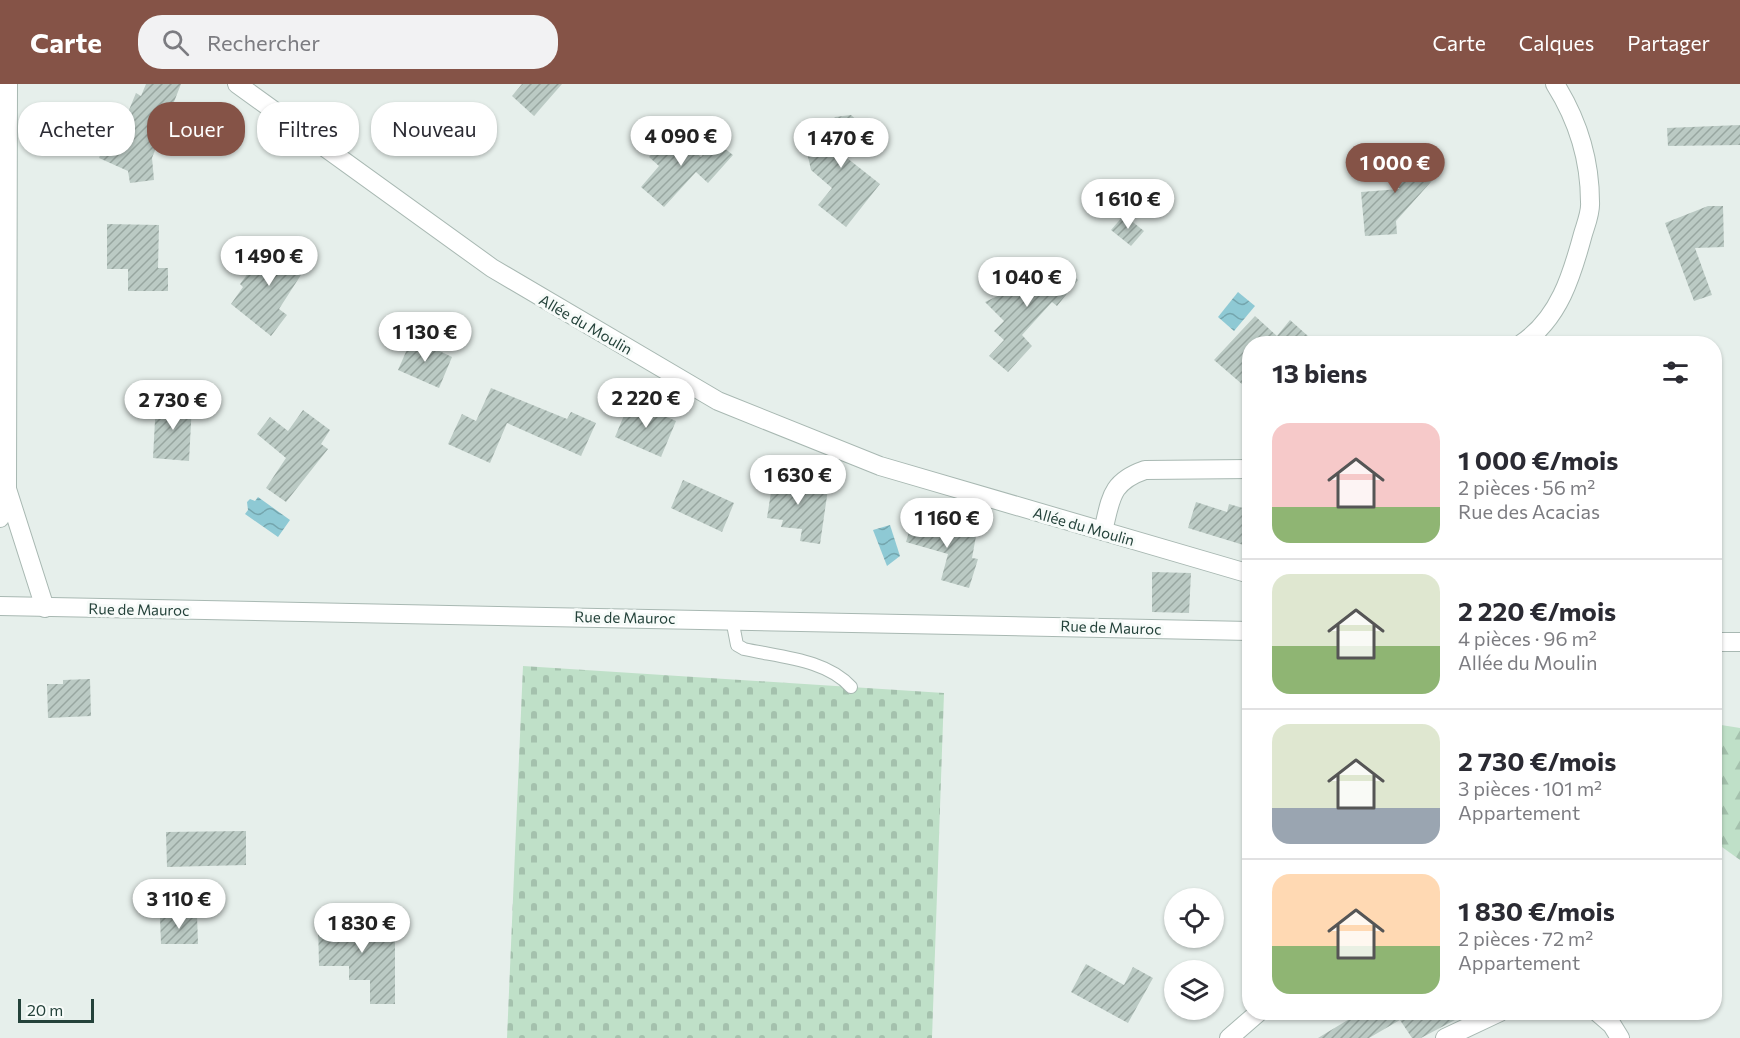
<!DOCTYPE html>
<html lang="fr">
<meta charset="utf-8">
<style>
:root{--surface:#fff;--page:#f2f2f3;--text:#2b2b33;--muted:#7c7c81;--line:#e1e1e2;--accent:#855347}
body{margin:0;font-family:Commissioner,sans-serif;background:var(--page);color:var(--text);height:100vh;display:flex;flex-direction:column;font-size:22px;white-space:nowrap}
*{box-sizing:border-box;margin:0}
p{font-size:20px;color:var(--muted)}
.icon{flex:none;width:33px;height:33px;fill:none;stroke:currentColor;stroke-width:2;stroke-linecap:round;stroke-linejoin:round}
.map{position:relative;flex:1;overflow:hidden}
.panel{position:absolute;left:1242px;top:252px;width:480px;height:684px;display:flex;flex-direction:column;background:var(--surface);border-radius:24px;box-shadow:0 2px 4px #0004}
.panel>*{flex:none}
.hud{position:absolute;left:18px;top:18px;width:570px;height:54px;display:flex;gap:12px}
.controls{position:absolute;left:1164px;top:804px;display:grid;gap:12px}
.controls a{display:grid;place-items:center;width:60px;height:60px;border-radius:50%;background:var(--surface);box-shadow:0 2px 4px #0004;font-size:30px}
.scale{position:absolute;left:18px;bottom:15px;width:76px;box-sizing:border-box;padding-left:6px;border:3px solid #24423a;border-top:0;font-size:16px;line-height:21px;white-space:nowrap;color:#24423a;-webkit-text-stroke:4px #f7fbf9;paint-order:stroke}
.price{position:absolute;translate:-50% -51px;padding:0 14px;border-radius:21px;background:#fff;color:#222;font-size:20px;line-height:39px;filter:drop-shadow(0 2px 3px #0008)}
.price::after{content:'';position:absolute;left:50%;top:36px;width:18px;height:14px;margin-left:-9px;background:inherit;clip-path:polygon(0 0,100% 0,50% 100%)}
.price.selected{background:var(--accent);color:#fff}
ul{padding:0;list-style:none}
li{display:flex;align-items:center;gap:18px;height:150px;padding:0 30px}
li+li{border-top:2px solid var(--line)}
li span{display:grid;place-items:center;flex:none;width:168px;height:120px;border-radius:18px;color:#555}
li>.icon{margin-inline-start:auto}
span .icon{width:72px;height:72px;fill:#fffc;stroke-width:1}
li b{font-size:26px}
h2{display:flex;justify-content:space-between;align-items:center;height:72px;padding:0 30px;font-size:26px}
.chip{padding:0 21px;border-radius:24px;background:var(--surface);box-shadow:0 2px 4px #0004;font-size:21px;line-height:54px}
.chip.selected{background:var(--accent);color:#fff}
header{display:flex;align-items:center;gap:36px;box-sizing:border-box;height:84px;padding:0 30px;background:var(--accent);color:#fff}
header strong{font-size:28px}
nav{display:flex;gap:33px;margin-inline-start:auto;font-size:21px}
.search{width:420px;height:54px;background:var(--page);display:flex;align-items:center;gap:15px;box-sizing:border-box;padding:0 21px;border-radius:24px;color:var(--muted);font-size:22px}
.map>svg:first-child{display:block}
.forest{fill:url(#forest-firs)}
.cemetery{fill:url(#cemetery-stones)}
.water{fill:url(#water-waves)}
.building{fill:url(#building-hatch)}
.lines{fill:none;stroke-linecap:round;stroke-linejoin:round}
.service-casing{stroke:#a8b8b2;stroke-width:14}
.minor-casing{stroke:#a8b8b2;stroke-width:20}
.tertiary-casing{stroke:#a8b8b2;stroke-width:20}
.service{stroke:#fff;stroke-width:12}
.minor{stroke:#fff;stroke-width:18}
.tertiary{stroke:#fff;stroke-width:18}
.labels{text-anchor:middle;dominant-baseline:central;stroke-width:6;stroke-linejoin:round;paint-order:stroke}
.street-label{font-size:15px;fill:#24423a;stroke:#f7fbf9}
</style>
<header>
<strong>Carte</strong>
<div class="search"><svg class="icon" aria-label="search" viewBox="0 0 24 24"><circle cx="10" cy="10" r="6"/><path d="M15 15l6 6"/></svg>Rechercher</div>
<nav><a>Carte</a><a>Calques</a><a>Partager</a></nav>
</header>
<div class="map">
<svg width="1740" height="954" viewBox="0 0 1740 954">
<defs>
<pattern id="forest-firs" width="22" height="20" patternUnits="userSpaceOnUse" patternTransform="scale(1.5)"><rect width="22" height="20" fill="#bfe0c8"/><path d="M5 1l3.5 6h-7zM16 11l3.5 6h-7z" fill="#a4c1ad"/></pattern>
<pattern id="cemetery-stones" width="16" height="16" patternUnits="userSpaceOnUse" patternTransform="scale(1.5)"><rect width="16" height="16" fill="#bfe0c8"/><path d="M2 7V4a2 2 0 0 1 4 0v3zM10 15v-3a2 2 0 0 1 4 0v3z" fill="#a4c1ad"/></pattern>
<pattern id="water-waves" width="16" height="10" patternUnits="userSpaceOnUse" patternTransform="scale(1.5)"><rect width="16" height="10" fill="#8ec9d4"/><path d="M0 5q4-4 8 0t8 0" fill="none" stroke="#74a5ad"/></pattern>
<pattern id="building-hatch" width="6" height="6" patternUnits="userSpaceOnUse" patternTransform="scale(1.5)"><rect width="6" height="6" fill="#bbcac4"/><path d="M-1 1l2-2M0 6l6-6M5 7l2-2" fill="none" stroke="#98a6a0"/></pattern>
</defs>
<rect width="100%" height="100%" fill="#e6efeb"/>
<polygon class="forest" points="1715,640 1740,644 1740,776 1715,758"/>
<polygon class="cemetery" points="523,582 944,609 932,954 507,954"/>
<g class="water">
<polygon points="1238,208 1255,222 1234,247 1218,233"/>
<polygon points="258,413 290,436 278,453 245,430 248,426 247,418 250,415 255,417"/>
<polygon points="890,441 900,472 887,482 873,446"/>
</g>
<g class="building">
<polygon points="146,0 181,0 152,74 154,96 130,99 128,87 99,74 110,51 117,55 136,9 141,12"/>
<polygon points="522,0 562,0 534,32 512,12"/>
<polygon points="851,31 861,40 863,54 847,74 880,100 846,143 818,121 832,104 811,86 807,68 835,33"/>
<polygon points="1740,41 1740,61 1668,62 1667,44"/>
<polygon points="671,47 701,73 715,57 733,71 708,99 696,88 664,123 641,103 659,82 649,73"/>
<polygon points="1397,66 1410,78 1417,71 1438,90 1396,137 1397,150 1365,152 1361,108 1400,105 1379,87"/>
<polygon points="1708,122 1723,122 1724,163 1695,164 1712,211 1694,217 1665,139"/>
<polygon points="1124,131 1144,147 1131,162 1111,146"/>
<polygon points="107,140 159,141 158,184 168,184 168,207 128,207 128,185 107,185"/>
<polygon points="276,157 308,180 279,225 287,231 271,252 231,220 243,203 240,200 271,159 274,161"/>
<polygon points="1038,173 1055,189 1062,181 1078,196 1057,222 1052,218 1022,251 1032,262 1008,288 989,272 1004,256 994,247 1004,237 985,218 1004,209"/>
<polygon points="1255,232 1277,252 1290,236 1317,260 1250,260 1250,307 1214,276"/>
<polygon points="412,254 452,273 439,304 398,286"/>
<polygon points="491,304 567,335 571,328 596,339 581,372 507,339 490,379 448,360 462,330 476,337"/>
<polygon points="630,317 676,337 661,373 615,353"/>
<polygon points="156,318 192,320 189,377 153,374"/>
<polygon points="303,326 330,346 321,360 328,365 286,418 266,404 286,374 257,350 270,333 288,347"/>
<polygon points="774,389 802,393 800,401 828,405 820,460 800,457 802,445 781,443 783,436 767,434"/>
<polygon points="683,396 734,419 722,448 671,424"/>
<polygon points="1196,418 1227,428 1229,420 1250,426 1250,463 1188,444"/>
<polygon points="914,432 976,452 972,474 978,475 969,504 941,496 948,470 906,458"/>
<polygon points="1152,488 1191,489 1189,529 1152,528"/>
<polygon points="90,595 91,632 48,634 47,600 63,600 63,596"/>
<polygon points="246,747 246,781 167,783 166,748"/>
<polygon points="197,831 198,860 161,860 160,833"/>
<polygon points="318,838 395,838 395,920 370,920 370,896 349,896 349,882 319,882"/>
<polygon points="1086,880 1124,901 1133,883 1153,894 1128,939 1071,908"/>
<polygon points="1361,928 1470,928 1421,954 1412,954 1400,936 1369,954 1318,954"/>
</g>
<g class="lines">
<g class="service-casing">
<path id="service" d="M732 535 737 561 744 565C779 573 826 575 851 603"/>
</g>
<g class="minor-casing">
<g id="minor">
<polyline points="237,0 492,184 718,317 880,382 1250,490"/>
<path d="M1521 260C1559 235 1572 191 1583 150 1586 140 1591 128 1590 118 1590 76 1577 35 1555 0"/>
<polyline points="7,405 45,524"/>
<polyline points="0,434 7,405 8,0"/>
<path d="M1103 447C1111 415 1110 398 1145 386L1250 385"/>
<polyline points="1597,928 1612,941 1620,954"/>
<polyline points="1229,954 1259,928"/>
<polyline points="1445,954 1500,928"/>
</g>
</g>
<g class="tertiary-casing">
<g id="tertiary">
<polyline points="0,522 1250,547"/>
<polyline points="1714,558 1740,558"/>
</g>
</g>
<use href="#service" class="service"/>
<use href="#minor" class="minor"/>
<use href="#tertiary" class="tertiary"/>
</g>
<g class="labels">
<g class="street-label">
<text transform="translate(586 240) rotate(30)">Allée du Moulin</text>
<text transform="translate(1084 442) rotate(16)">Allée du Moulin</text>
<text transform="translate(139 525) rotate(1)">Rue de Mauroc</text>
<text transform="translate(625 533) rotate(1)">Rue de Mauroc</text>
<text transform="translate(1111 543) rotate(2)">Rue de Mauroc</text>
</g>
</g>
</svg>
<div class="controls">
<a><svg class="icon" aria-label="locate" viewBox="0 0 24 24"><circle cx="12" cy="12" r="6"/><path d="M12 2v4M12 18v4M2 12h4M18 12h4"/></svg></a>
<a><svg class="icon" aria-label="layers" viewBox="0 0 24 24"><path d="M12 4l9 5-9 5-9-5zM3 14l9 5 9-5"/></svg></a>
</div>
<div class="scale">20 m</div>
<b class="price" style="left:681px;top:83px">4 090 €</b>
<b class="price" style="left:841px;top:85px">1 470 €</b>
<b class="price selected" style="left:1395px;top:110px">1 000 €</b>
<b class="price" style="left:1128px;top:146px">1 610 €</b>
<b class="price" style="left:269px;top:203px">1 490 €</b>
<b class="price" style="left:1027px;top:224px">1 040 €</b>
<b class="price" style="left:425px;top:279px">1 130 €</b>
<b class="price" style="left:646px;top:345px">2 220 €</b>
<b class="price" style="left:173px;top:347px">2 730 €</b>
<b class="price" style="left:798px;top:422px">1 630 €</b>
<b class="price" style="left:947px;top:465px">1 160 €</b>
<b class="price" style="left:179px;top:846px">3 110 €</b>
<b class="price" style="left:362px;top:870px">1 830 €</b>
<div class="hud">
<a class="chip">Acheter</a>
<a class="chip selected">Louer</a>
<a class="chip">Filtres</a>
<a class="chip">Nouveau</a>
</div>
<section class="panel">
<h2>13 biens<svg class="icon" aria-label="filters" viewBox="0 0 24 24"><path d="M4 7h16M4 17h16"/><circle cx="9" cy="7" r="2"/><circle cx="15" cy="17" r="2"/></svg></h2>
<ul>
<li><span style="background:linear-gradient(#f6c9c9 70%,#8fb573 0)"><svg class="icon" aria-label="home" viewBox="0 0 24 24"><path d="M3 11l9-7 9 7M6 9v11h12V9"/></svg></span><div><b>1 000 €/mois</b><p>2 pièces · 56 m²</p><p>Rue des Acacias</p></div></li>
<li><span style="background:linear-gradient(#dfe7d0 60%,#8fb573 0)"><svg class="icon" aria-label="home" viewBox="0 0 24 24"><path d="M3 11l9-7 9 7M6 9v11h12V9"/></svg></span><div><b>2 220 €/mois</b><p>4 pièces · 96 m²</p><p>Allée du Moulin</p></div></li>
<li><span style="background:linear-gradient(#dfe7d0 70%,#9aa5b1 0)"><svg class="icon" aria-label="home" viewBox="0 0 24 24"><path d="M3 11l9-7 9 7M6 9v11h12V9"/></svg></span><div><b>2 730 €/mois</b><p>3 pièces · 101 m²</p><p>Appartement</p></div></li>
<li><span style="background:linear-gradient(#ffd9b3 60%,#8fb573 0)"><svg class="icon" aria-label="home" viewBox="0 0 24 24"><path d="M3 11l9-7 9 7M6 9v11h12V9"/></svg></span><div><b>1 830 €/mois</b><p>2 pièces · 72 m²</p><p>Appartement</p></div></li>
</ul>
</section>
</div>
